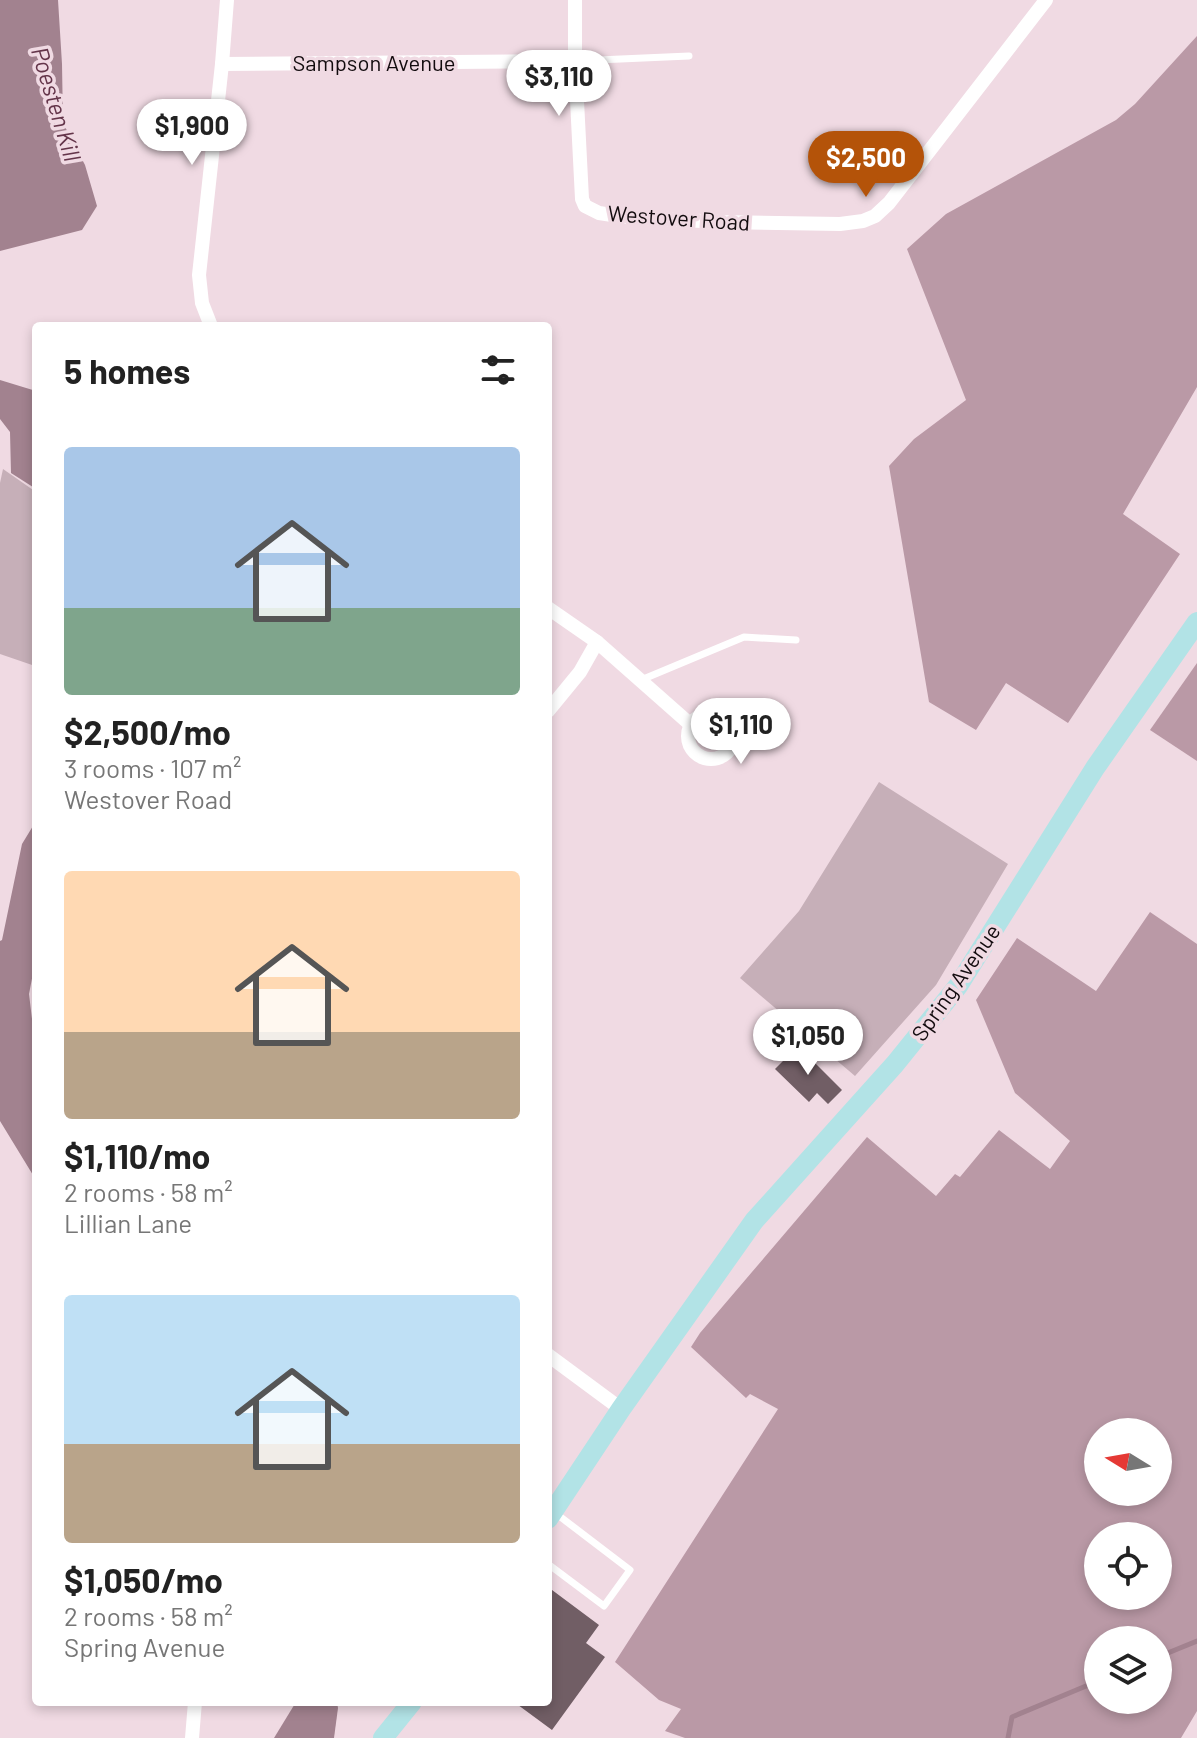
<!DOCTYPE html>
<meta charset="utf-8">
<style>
:root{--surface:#fff;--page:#f6f6f6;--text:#222;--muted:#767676;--accent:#b45309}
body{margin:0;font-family:Barlow,sans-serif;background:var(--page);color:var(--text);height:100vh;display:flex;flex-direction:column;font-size:30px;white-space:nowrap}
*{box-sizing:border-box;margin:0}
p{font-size:26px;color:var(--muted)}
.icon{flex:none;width:44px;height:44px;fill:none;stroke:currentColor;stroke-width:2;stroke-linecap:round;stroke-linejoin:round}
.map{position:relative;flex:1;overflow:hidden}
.drawer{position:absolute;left:32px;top:322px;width:520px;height:1384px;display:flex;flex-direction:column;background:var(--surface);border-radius:8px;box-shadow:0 4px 12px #0003}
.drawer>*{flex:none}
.needle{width:52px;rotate:281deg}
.controls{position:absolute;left:1084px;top:1418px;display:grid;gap:16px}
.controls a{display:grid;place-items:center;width:88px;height:88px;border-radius:50%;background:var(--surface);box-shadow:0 4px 12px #0003;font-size:40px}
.price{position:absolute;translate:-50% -68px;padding:0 18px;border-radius:28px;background:#fff;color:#222;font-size:26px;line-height:52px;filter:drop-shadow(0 2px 4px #0008)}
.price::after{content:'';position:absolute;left:50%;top:48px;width:24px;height:18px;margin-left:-12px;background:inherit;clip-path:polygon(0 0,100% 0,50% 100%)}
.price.active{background:var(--accent);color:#fff}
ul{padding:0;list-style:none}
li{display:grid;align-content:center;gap:16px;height:424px;padding:0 32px}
li span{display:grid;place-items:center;height:248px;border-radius:8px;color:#555}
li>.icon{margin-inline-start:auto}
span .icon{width:144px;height:144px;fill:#fffc;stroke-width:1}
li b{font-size:34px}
h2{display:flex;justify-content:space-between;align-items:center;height:96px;padding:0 32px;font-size:34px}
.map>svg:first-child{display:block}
.green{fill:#c6afb8}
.forest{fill:#ba99a6;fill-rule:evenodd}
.water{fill:#a2828f}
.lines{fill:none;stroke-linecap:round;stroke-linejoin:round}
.stream{stroke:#a2828f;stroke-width:5}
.building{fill:#715e65}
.lane{stroke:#fff;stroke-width:7}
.street{stroke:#fff;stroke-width:14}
.secondary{stroke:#b2e3e6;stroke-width:20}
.labels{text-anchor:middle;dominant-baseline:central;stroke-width:7;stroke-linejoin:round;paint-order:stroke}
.street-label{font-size:22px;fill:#120b0e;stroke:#f0dae3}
.water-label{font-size:24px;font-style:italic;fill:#64354a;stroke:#f0dae3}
</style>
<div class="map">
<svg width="1197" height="1738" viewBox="0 0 1197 1738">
<rect width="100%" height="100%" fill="#f0dae3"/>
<g class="green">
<polygon points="3,469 36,492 35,666 0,654 0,483"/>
<polygon points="879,782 1008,864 936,985 855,1076 740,978 799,911"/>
</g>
<g class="forest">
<polygon points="1197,36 1197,387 1123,514 1180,554 1068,723 1006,683 976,730 929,702 889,466 914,439 966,400 907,249 946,214 1116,120 1135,104"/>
<polygon points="1197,663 1197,761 1150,730"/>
<path d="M1150 912 1197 944V1711L1181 1738H685L665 1731 681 1709 659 1700 615 1662 778 1409 750 1394 746 1398 691 1347 700 1333 867 1137 936 1196 955 1174 960 1177 999 1130 1050 1169 1070 1141 1015 1093 976 1000 1017 938 1096 991ZM1158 1432V1492H1098V1432ZM1098 1536H1158V1596H1098ZM1098 1640H1158V1700H1098Z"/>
</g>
<g class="water">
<polygon points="0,0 58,0 62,64 63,123 85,165 97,206 82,230 0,251"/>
<polygon points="0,380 36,391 36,489 11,473 10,432 0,419"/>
<polygon points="36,821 36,958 29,994 36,1052 36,1180 0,1121 0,941 2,940 22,844"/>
<polygon points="296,1702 337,1702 338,1708 334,1738 274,1738"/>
</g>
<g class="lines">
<g class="stream">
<polyline points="1158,1657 1197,1641"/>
<polyline points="1008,1738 1012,1717 1098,1681"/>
</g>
</g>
<g class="building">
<polygon points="798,1046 842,1090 828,1104 817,1093 809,1102 775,1069"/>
<polygon points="548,1587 599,1625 586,1643 605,1657 552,1730 514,1702 548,1702"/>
</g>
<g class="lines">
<g class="lane">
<polyline points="575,61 689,56"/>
<polyline points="641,680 744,637 796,640"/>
<polyline points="548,1564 604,1606 630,1570 554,1512"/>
</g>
<g class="street">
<polyline points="575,0 575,61 582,199 585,206 599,213 625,217 721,222 840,224 863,221 875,216 889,203 1046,0"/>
<polyline points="222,64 575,61"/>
<polyline points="211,326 202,303 199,275 222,64 227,0"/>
<polyline points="548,608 597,642 691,725"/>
<polyline points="548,711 580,672 597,642"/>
<circle cx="711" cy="736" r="23"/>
<polyline points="548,1355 621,1409"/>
<polyline points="192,1738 195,1702"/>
</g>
<g class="secondary">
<polyline points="548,1519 621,1409 754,1221 895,1064 958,986 1095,768 1197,622"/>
<polyline points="383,1738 412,1702"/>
</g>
</g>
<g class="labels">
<g class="street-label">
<text x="374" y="62">Sampson Avenue</text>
<text transform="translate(679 217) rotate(4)">Westover Road</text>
<text transform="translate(955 982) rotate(-55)">Spring Avenue</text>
</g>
<g class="water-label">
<text transform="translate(57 104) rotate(73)">Poesten Kill</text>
</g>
</g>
</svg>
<div class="controls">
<a><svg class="needle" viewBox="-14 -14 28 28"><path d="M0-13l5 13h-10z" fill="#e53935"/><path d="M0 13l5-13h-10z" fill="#767676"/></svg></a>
<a><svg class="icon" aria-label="locate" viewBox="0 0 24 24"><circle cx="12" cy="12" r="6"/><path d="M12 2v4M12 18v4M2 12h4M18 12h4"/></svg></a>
<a><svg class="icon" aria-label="layers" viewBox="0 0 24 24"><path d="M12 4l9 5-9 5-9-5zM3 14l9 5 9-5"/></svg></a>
</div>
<b class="price" style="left:559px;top:118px">$3,110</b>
<b class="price" style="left:192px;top:167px">$1,900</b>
<b class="price active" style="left:866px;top:199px">$2,500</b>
<b class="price" style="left:741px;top:766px">$1,110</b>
<b class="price" style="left:808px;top:1077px">$1,050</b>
<section class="drawer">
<h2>5 homes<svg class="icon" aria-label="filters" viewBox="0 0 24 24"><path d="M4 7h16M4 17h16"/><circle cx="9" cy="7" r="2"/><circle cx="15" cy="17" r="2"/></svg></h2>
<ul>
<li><span style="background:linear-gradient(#a9c7e8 65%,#7fa58c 0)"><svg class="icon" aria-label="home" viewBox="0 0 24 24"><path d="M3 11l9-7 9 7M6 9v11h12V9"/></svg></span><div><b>$2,500/mo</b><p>3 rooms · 107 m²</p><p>Westover Road</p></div></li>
<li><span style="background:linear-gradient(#ffd9b3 65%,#b9a48a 0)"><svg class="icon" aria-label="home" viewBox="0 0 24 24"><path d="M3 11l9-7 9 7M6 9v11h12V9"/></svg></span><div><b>$1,110/mo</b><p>2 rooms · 58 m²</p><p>Lillian Lane</p></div></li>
<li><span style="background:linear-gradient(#bfe0f5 60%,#b9a48a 0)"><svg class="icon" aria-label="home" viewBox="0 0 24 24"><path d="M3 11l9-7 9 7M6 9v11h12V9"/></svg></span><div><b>$1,050/mo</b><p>2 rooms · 58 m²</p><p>Spring Avenue</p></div></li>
</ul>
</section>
</div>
